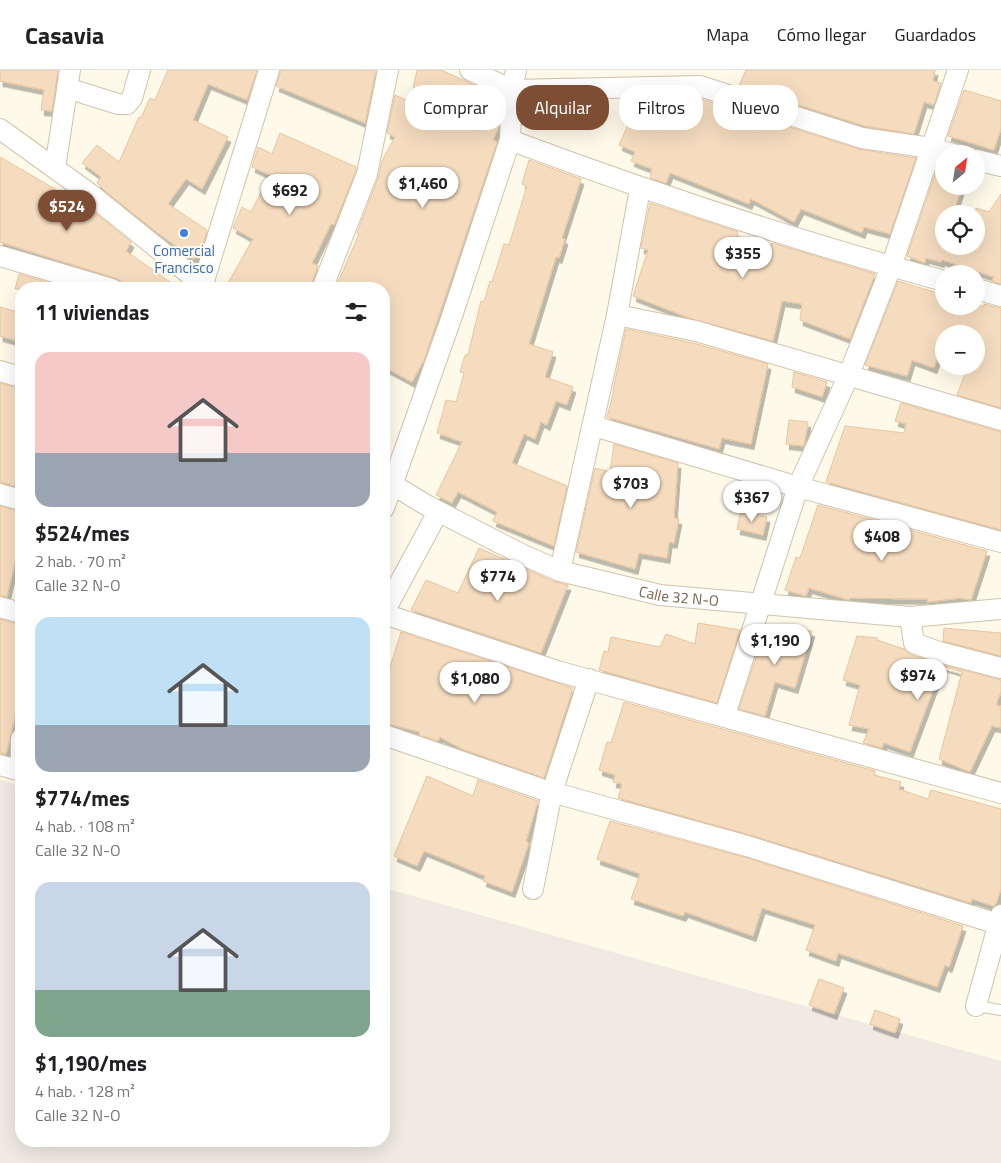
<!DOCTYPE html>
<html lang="es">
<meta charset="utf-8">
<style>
:root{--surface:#fff;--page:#f6f6f6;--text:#202124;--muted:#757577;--line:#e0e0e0;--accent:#7d4e34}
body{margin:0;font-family:"Titillium Web",sans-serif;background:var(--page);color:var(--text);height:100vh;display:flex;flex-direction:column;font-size:19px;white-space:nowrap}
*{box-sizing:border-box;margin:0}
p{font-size:16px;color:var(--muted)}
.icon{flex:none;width:28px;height:28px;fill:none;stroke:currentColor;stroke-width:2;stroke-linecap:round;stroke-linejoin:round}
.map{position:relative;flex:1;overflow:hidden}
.sheet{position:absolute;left:15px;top:212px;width:375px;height:865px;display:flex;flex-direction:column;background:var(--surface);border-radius:20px;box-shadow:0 5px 20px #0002}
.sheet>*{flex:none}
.top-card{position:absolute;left:405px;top:15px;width:475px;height:45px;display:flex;gap:10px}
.needle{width:32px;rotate:30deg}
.tools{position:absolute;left:935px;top:75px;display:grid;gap:10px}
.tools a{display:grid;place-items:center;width:50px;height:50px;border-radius:50%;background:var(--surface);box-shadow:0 5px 20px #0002;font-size:25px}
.price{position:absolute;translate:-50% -42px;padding:0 11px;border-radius:18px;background:#fff;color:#222;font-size:16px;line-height:32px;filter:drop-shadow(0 1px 2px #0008)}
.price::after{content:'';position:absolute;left:50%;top:30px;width:15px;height:11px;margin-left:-8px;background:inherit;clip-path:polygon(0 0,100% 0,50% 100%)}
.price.on{background:var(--accent);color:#fff}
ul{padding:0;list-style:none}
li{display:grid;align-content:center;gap:10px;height:265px;padding:0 20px}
li span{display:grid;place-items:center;height:155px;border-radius:15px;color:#555}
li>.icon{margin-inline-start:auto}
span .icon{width:90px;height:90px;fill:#fffc;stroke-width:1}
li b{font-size:21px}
h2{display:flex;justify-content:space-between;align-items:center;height:60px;padding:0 20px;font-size:21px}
.tag{padding:0 18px;border-radius:20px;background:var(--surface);box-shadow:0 5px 20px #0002;font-size:18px;line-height:45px}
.tag.on{background:var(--accent);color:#fff}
header{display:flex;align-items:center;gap:30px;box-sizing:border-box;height:70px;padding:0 25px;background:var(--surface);border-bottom:1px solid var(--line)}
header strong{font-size:24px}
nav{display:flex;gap:28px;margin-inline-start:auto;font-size:18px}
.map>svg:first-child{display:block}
.industrial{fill:#efeae2}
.building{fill:#f5dcbf;stroke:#e9c59e;filter:url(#shadow)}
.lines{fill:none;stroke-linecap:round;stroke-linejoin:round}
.lane-casing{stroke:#d2c2ad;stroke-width:12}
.street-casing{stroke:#d2c2ad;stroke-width:22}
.lane{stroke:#fff;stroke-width:10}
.street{stroke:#fff;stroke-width:20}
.shop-dot{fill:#3f7fe0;stroke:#fffbf1;stroke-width:2}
.labels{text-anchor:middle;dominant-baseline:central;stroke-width:4;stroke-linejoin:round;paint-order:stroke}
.shop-label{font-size:15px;fill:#366cbe;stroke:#fffbf1}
.street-label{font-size:15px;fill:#7b624a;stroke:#fffbf1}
</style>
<header>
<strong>Casavia</strong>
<nav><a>Mapa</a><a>Cómo llegar</a><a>Guardados</a></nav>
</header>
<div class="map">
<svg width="1001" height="1093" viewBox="0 0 1001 1093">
<defs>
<filter id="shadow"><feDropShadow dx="3" dy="5.5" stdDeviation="0" flood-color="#0004"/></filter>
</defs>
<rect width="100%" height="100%" fill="#fef9e9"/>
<polygon class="industrial" points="0,710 21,716 21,1071 384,1071 384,818 1001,991 1001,1093 0,1093"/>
<g class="building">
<polygon points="0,0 58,0 52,41 41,40 44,20 0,11"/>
<polygon points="168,0 257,0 247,30 208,14 193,50 228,67 202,119 186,109 168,134 207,160 202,179 194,189 159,164 105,121 97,113 101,107 82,93 97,75 119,92 139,47 141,48 150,28 155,30"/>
<polygon points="281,0 376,0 365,53 276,16"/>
<polygon points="417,0 441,0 500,27 499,56 493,70 497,72 424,290 412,312 384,297 384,219 335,219 359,164 357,163 378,108 382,91 395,67 387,63 395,25 410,32"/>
<polygon points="746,0 935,0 933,11 941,13 934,35 924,32 914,64 865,56 739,16"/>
<polygon points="964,20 1001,31 1001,58 994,80 948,66"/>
<polygon points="678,28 698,28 858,79 916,88 890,164 864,157 862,163 801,139 794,152 751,129 749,134 670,103 666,113 650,108 652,99 631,91 635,82 619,75 627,57 631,29"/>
<polygon points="280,63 356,97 356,101 334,155 331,154 312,193 318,196 310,219 238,219 228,213 253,169 233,158 242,137 251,142 270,105 252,97 258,77 272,84"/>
<polygon points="0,87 55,119 52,125 93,148 95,143 131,172 126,181 180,219 124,219 121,211 115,208 0,172"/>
<polygon points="529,90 581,109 562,168 565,169 559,188 556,187 529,274 553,282 545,307 573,317 567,335 556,331 547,355 541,352 535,369 524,364 512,393 567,416 554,476 493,451 497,442 458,422 452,433 436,425 462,372 437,363 446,330 456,332 464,303 460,302 465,285 468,285 481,231 484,232 490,211 492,212 504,174 509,175 527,116 522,114"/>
<polygon points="939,93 944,94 944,116 962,116 953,144 944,144 944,176 976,176 976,138 989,142 1001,124 1001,214 992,211 994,207 942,190 941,192 926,188 925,193 907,186"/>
<polygon points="650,133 738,162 735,175 768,183 772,173 875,204 850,269 800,250 802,234 782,231 773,271 689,248 633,226 648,180 641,178"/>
<polygon points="19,204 69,219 15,219"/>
<polygon points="898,211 944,225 944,236 984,236 984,234 1001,238 1001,338 957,325 968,296 976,296 976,264 944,264 944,292 937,289 934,298 912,290 907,306 865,295"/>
<polygon points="0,237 21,243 21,272 0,266"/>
<polygon points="626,259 693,273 768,294 751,374 722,368 719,379 607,347 614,320 613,320"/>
<polygon points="794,302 827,312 822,327 792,317"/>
<polygon points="0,313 21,319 21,418 0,412"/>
<polygon points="901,333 1001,362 1001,460 826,412 845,356 904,363 906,354 895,351"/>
<polygon points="789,350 808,352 804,376 786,374"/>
<polygon points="614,374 678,393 674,448 679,449 674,473 669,472 667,488 639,483 635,499 576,482 595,398 610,402"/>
<polygon points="818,435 987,481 971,530 960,528 927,532 928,529 850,528 849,530 809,518 806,526 785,520 796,487 800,488"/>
<polygon points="0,436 21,442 21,466 7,527 0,525"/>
<polygon points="741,441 767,447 763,465 737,459"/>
<polygon points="479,478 555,512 568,515 541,583 411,540 426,510 458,523"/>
<polygon points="0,549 21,555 21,586 16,603 21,604 21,622 6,684 0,683"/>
<polygon points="698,553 740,560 717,633 599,600 604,581 608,582 611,567 660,577 666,564 695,574"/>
<polygon points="766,557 812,561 795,618 775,612 765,646 739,639"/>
<polygon points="944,558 1001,563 1001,586 943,571"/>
<polygon points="401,562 573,618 544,708 462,679 440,667 438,671 419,665 420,662 384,653 384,606 387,607"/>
<polygon points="857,566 878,568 877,570 904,579 910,584 935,593 1001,610 1001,622 996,635 1001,636 1001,658 992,656 970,702 939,689 962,602 942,596 910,682 884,673 882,678 863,673 869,659 849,655 860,615 843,610"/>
<polygon points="624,632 875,701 874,705 901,712 899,719 928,729 931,720 1001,739 1001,819 996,834 993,836 972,829 971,833 750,765 618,728 622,714 613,712 615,705 599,700 607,672 611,673"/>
<polygon points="427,706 473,726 478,710 538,731 526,771 529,773 512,822 483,811 485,806 424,781 417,796 394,786"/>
<polygon points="610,751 744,787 963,856 949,897 945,895 937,917 838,883 836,891 806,880 815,855 762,838 753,866 685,842 683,846 631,829 640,804 597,789"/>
<polygon points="819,909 844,918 834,944 809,935"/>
<polygon points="875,940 900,949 895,963 870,954"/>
</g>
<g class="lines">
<g class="lane-casing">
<polyline id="lane" points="976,936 1001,940"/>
</g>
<g class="street-casing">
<g id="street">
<polyline points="470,0 512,20 700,16 862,68 931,78 953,84"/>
<polyline points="67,18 118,34 127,34 132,28 140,0"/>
<polyline points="0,59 89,123 208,219"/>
<path d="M510 70C652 123 797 171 944 211"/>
<polyline points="976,90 1001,96"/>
<polyline points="55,98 70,0"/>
<polyline points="0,186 112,219"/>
<polyline points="203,214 269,0"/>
<polyline points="322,219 367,104 388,0"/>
<polyline points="976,219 1001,226"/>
<polyline points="617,245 696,261 1001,350"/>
<polyline points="0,301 21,307"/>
<polyline points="594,356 798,417 1001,472"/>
<path id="s1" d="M384 404 393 415 428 436 523 485 560 501 660 525 910 547 1001 539"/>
<polyline points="0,424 21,430"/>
<polyline points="384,438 452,246 510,70 512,20 516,0"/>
<polyline points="560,501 617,245 640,119"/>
<polyline points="0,537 21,543"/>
<polyline points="384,542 438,442"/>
<polyline points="384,544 557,601 1001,723"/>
<polyline points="910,547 914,573 939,582 1001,598"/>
<polyline points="725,645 798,417 848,307 891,197 958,0"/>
<polyline points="384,665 544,720 747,776 1001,855"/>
<polyline points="21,669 21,697"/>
<polyline points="0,695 21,701"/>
<polyline points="533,819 552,722 589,609"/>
<polyline points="976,936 1001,845"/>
</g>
</g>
<use href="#lane" class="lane"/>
<use href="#street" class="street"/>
</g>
<circle class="shop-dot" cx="184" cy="163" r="5"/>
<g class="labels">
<g class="shop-label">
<text x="184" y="180">Comercial<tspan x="184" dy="17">Francisco</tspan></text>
</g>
<g class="street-label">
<text stroke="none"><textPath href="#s1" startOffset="324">Calle 32 N-O</textPath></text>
</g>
</g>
</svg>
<div class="tools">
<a><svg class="needle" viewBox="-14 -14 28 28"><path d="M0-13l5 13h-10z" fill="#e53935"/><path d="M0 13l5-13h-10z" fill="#757577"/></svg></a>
<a><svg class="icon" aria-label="locate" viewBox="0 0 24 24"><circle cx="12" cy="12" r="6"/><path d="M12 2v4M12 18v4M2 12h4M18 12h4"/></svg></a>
<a>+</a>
<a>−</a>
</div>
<b class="price" style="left:423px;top:139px">$1,460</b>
<b class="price" style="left:290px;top:146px">$692</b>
<b class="price on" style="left:67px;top:162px">$524</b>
<b class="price" style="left:743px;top:209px">$355</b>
<b class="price" style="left:631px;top:439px">$703</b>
<b class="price" style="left:752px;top:453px">$367</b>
<b class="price" style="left:882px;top:492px">$408</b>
<b class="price" style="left:498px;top:532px">$774</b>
<b class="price" style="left:775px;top:596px">$1,190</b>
<b class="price" style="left:918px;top:631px">$974</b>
<b class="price" style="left:475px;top:634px">$1,080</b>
<div class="top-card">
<a class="tag">Comprar</a>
<a class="tag on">Alquilar</a>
<a class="tag">Filtros</a>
<a class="tag">Nuevo</a>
</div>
<section class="sheet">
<h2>11 viviendas<svg class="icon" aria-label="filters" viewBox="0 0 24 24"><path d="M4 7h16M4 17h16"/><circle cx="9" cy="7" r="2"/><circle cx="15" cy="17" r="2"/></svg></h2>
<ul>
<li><span style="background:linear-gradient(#f6c9c9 65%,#9aa5b1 0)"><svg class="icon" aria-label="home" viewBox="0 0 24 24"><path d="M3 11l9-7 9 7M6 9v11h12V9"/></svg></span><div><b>$524/mes</b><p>2 hab. · 70 m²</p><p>Calle 32 N-O</p></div></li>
<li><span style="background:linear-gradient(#bfe0f5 70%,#9aa5b1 0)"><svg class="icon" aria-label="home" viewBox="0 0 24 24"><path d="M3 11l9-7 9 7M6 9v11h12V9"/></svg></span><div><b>$774/mes</b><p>4 hab. · 108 m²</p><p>Calle 32 N-O</p></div></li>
<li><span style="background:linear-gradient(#c9d6e8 70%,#7fa58c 0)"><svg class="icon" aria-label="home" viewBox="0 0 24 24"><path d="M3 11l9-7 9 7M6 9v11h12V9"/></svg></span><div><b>$1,190/mes</b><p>4 hab. · 128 m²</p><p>Calle 32 N-O</p></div></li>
</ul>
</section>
</div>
